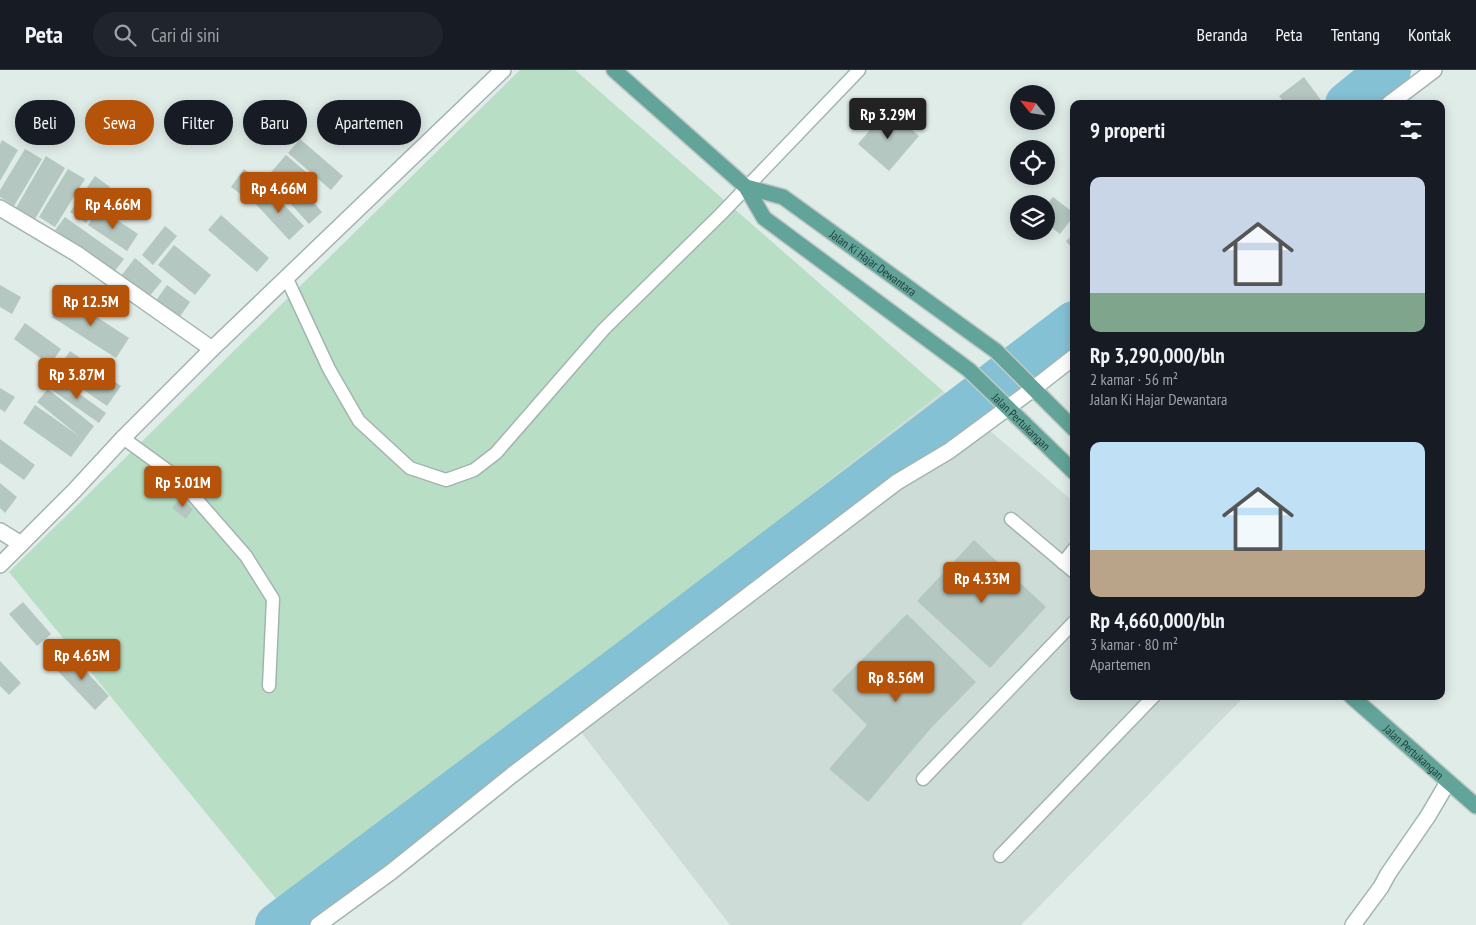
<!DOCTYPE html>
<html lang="id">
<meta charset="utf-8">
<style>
:root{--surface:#171b24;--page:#20242c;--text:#f1f3f6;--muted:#9ea1a6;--line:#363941;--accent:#b45309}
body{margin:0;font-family:"PT Sans Narrow",sans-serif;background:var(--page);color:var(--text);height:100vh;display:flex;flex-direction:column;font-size:19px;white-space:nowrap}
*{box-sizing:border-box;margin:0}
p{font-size:16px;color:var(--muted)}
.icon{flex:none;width:28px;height:28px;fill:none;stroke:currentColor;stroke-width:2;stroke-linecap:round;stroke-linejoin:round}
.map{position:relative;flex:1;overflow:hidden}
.panel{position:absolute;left:1070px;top:30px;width:375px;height:600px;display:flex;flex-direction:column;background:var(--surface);border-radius:10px;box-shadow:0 2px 12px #0003}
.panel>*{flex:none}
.top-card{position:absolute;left:15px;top:30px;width:475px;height:45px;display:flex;gap:10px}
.needle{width:32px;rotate:300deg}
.controls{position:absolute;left:1010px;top:15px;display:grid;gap:10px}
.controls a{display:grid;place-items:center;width:45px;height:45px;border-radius:50%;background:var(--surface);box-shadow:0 2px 12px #0003;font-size:25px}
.price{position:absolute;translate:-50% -42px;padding:0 11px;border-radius:5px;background:var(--accent);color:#fff;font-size:16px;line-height:32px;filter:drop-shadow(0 1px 2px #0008)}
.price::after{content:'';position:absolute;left:50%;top:30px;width:15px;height:11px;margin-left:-8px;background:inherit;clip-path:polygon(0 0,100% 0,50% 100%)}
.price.selected{background:#222;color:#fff}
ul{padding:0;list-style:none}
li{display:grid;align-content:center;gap:10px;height:265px;padding:0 20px}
li span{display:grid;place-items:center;height:155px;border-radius:10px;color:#555}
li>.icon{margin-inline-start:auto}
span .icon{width:90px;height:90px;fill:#fffc;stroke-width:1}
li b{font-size:21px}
h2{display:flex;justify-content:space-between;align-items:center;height:60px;padding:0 20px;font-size:21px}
.pill{padding:0 18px;border-radius:22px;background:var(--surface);box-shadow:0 2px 12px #0003;font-size:18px;line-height:45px}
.pill.selected{background:var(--accent);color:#fff}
header{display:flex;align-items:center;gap:30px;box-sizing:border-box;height:70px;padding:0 25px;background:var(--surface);border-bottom:1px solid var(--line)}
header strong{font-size:24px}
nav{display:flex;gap:28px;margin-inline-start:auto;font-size:18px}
.search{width:350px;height:45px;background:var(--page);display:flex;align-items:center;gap:12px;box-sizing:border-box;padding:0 18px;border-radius:28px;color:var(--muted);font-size:19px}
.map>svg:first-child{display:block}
.built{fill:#cedcd7}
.green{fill:#b8dec6}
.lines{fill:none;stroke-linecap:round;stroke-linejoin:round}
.river{stroke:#85c1d4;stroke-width:44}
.building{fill:#b5c7c1}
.service-casing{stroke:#a3b4b0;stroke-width:15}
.minor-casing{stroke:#a3b4b0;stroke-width:18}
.primary-casing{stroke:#c1c9c7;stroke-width:18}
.service{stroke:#fff;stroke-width:12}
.minor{stroke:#fff;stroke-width:15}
.primary{stroke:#62a499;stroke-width:15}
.labels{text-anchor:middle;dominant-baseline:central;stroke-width:4;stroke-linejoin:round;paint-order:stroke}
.street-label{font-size:12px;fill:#203d38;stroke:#f1f8f5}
</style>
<header>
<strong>Peta</strong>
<div class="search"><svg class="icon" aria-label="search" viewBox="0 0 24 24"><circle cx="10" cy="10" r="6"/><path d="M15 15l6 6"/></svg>Cari di sini</div>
<nav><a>Beranda</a><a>Peta</a><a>Tentang</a><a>Kontak</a></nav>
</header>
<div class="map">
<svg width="1476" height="855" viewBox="0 0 1476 855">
<rect width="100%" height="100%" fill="#e0ece8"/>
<polygon class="built" points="943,321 1074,432 1074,626 1245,626 1021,855 730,855 554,627"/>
<polygon class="green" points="520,0 575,0 943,321 554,627 282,836 9,502"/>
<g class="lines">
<g class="river">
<polyline points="1347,34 1389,0"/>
<polyline points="277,855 628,592 1074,253"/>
</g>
</g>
<g class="building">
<polygon points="1304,7 1323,33 1285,34 1279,26"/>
<polygon points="888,39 919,66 889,101 858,74"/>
<polygon points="300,69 343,106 331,120 288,83"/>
<polygon points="2,70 18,80 0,111 0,74"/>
<polygon points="25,79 42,89 14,136 0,127 0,120"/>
<polygon points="286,85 306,102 297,113 322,142 309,154 280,122 265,109"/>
<polygon points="46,86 65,98 35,149 16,138"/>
<polygon points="68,99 85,109 55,157 39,147"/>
<polygon points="244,99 262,113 250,131 231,117"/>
<polygon points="95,106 110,117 86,153 70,142"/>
<polygon points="269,119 304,156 289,170 254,132"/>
<polygon points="1053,127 1074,143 1074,146 1060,164 1046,153 1046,136"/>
<polygon points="99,138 138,164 127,181 88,155"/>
<polygon points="221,145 269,188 257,202 208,160"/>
<polygon points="65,147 124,189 114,202 55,160"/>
<polygon points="165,156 177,166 153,195 142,185"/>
<polygon points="1074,164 1074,181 1066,171"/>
<polygon points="174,175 211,205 195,225 158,195"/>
<polygon points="135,188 162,211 148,228 121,206"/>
<polygon points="0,215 21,227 12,244 0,237"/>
<polygon points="167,215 190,232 179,248 155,232"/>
<polygon points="66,227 129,268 116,288 52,247"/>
<polygon points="25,253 61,279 50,295 14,269"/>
<polygon points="70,281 121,316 107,336 56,301"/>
<polygon points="56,307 106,343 99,353 49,318"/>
<polygon points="0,318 15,327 5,342 0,339"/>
<polygon points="48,319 94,356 71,387 23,353 35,335 79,366 37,332"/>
<polygon points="0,369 35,395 24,410 0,393"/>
<polygon points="0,413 17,427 5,443 0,438"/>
<polygon points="180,428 193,439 186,449 172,438"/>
<polygon points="974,470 1046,537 990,598 917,531"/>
<polygon points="23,532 51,564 37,576 9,544"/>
<polygon points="907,544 976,612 932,657 868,732 829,699 867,655 832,620"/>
<polygon points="69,583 109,626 95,640 54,597"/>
<polygon points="0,591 21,613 9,625 0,616"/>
</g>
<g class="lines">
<g class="service-casing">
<g id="service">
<polyline points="287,209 329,299 359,351 410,398 446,410 474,400 496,383 604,259 721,144 859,0"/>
<polyline points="123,368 178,408 246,486 273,529 269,616"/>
<polyline points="1011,449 1074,502"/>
<polyline points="1063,493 1074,479"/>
<polyline points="923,709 1074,552"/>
<polyline points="1000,786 1154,626"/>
</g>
</g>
<g class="minor-casing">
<g id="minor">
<polyline points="1389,34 1434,0"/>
<polyline points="0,138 77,184 212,279"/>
<polyline points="0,461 21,474"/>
<polyline points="0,495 74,421 123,368 212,279 503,0"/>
<polyline points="318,855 391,802 512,705 897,412 949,381 1033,319 1074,287"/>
<polyline points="1353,855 1381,817 1388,804 1428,746 1448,712"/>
</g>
</g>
<g class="primary-casing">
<g id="primary">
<path id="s1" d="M614 0 746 117 764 148 969 300 1074 402"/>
<path id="s2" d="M746 117 783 127 996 281 1074 359"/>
<path id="s3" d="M1351 626 1476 736"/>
</g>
</g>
<use href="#service" class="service"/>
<use href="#minor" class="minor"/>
<use href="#primary" class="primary"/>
</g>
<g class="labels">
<g class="street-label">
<text stroke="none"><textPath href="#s2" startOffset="150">Jalan Ki Hajar Dewantara</textPath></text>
<text stroke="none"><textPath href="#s1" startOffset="541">Jalan Pertukangan</textPath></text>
<text stroke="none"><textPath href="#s3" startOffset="84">Jalan Pertukangan</textPath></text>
</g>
</g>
</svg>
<div class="controls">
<a><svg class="needle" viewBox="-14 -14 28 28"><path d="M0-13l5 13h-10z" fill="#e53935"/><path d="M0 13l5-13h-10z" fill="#9ea1a6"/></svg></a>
<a><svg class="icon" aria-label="locate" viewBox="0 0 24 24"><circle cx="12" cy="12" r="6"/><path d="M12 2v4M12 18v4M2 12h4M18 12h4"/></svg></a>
<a><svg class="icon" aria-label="layers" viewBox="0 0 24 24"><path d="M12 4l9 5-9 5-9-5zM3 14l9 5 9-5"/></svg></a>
</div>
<b class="price selected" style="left:888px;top:70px">Rp 3.29M</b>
<b class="price" style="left:279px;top:144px">Rp 4.66M</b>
<b class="price" style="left:113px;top:160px">Rp 4.66M</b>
<b class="price" style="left:91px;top:257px">Rp 12.5M</b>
<b class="price" style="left:77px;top:330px">Rp 3.87M</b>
<b class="price" style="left:183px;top:438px">Rp 5.01M</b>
<b class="price" style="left:982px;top:534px">Rp 4.33M</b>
<b class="price" style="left:82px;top:611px">Rp 4.65M</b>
<b class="price" style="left:896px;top:633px">Rp 8.56M</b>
<div class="top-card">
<a class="pill">Beli</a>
<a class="pill selected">Sewa</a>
<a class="pill">Filter</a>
<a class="pill">Baru</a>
<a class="pill">Apartemen</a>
</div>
<section class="panel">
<h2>9 properti<svg class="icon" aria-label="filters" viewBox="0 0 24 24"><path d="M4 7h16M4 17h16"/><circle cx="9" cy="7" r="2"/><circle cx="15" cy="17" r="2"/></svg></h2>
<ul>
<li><span style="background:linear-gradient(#c9d6e8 75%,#7fa58c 0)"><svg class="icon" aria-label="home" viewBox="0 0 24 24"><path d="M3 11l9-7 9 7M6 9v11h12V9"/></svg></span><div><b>Rp 3,290,000/bln</b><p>2 kamar · 56 m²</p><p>Jalan Ki Hajar Dewantara</p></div></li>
<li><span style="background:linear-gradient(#bfe0f5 70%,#b9a48a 0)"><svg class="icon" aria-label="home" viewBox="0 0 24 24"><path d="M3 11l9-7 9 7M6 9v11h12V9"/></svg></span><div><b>Rp 4,660,000/bln</b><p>3 kamar · 80 m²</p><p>Apartemen</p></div></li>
</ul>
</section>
</div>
